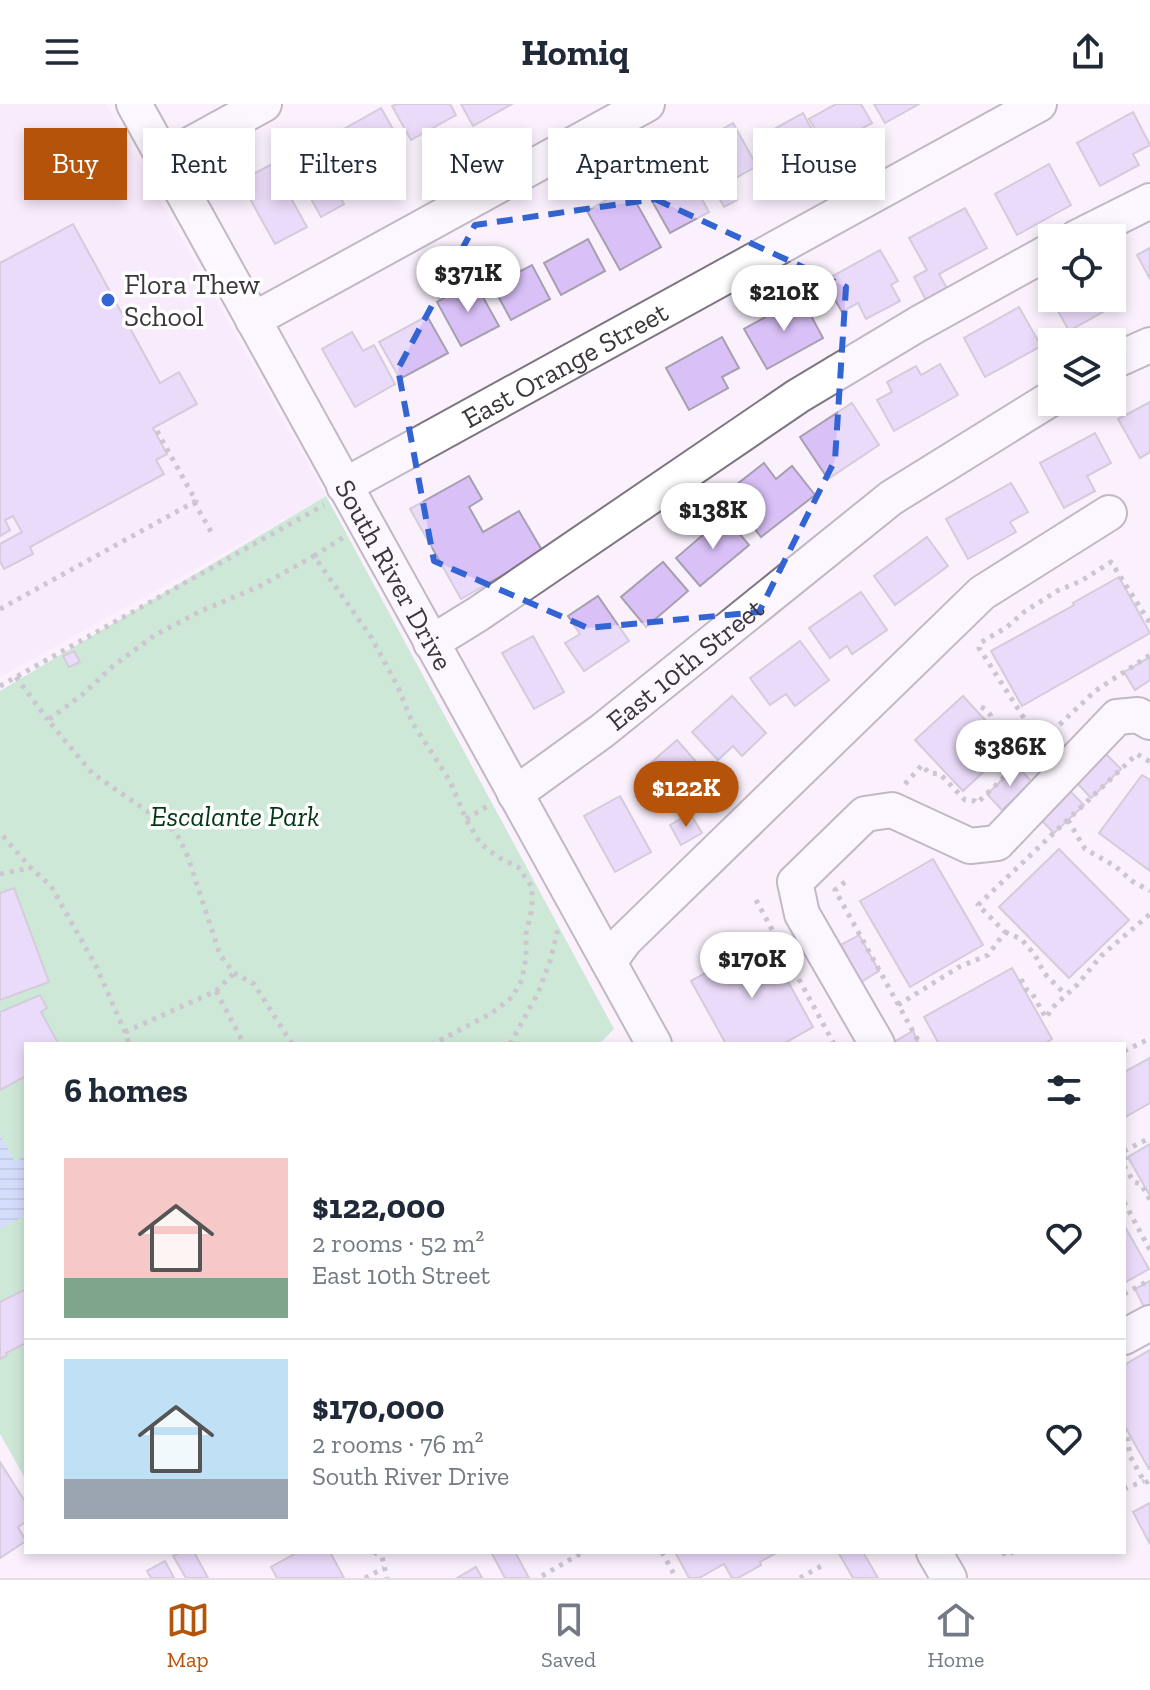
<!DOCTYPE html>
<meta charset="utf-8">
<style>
:root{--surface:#fff;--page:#f2f2f3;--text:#1f2937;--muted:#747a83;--line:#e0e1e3;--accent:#b45309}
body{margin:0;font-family:"Zilla Slab",serif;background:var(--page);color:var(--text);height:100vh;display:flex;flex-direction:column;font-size:30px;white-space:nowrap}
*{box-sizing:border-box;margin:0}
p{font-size:26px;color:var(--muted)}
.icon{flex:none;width:44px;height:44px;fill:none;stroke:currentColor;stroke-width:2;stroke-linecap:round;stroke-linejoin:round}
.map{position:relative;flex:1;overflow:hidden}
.sheet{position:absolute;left:24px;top:938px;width:1102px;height:512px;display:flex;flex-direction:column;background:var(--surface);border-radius:0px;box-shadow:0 4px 12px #0003}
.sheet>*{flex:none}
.hud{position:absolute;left:24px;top:24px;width:1102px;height:72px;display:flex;gap:16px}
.tools{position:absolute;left:1038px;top:120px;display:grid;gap:16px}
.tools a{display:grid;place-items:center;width:88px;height:88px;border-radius:0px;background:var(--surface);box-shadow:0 4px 12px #0003;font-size:40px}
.price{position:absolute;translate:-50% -68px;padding:0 18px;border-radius:28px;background:#fff;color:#222;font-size:26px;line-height:52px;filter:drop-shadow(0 2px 4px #0008)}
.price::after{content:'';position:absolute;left:50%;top:48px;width:24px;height:18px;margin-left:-12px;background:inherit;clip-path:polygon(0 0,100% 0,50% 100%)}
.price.on{background:var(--accent);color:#fff}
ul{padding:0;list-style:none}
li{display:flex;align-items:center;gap:24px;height:200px;padding:0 40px}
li+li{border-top:2px solid var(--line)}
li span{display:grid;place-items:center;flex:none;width:224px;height:160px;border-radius:0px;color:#555}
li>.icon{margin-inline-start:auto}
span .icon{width:96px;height:96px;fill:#fffc;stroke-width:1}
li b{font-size:34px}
h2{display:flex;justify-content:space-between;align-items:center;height:96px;padding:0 40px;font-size:34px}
.chip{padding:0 28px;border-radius:0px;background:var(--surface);box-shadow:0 4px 12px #0003;font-size:28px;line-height:72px}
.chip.on{background:var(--accent);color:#fff}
header{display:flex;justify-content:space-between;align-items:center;height:104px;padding:0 40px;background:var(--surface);font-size:36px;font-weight:800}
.dock{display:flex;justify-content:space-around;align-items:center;height:112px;border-top:2px solid var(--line);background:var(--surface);font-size:22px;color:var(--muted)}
.dock a{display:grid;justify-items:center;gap:4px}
.dock .on{color:var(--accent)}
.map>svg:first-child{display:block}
.built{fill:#f6e5fb}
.park{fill:#9adda8}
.water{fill:url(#water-rules)}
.building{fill:#d9c0f7;stroke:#a69faf;stroke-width:2}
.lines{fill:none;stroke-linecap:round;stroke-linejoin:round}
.minor-casing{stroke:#7f7482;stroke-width:38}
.path{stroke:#979099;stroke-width:5;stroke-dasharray:4 6;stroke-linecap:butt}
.minor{stroke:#fff;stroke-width:34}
.marked{fill:none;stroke:#3364d3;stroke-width:6;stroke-dasharray:16 10;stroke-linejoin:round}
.poi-dot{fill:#3364d3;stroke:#fff;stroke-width:3}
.labels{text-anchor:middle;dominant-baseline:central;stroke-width:7;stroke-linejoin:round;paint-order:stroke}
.poi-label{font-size:28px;fill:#3b363c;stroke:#fff;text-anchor:start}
.street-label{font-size:28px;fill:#3b363c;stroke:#fff}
.park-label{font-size:28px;font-style:italic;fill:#023615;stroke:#fff}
</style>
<header><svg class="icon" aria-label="menu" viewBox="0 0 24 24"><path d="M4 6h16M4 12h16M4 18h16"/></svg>Homiq<svg class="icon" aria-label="share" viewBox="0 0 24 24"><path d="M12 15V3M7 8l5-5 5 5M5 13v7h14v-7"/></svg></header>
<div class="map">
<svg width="1150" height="1474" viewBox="0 0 1150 1474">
<defs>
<pattern id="water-rules" width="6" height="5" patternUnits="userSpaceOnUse" patternTransform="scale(2)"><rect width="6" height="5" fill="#a6c6f9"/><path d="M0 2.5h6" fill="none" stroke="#88a2cb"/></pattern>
</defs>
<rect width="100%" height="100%" fill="#faf1fd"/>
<polygon class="built" points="0,0 106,0 326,392 0,573"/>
<polygon class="park" points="326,392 614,925 599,940 26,940 26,1376 0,1330 0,587"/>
<polygon class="water" points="0,1031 15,1058 26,1051 26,1074 23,1069 22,1070 26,1078 26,1111 0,1125"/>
<g class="building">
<polygon points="397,0 450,0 456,11 411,36 392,2"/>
<polygon points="461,0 512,0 473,22"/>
<polygon points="836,0 861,0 872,19 826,44 809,15"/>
<polygon points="874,0 919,0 885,19"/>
<polygon points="381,4 397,32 385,38 398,61 365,80 337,29"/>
<polygon points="1133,8 1150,41 1133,50 1139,61 1100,82 1077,39"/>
<polygon points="803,9 824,48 777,73 756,35"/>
<polygon points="733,19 757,62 727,79 737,96 724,103 691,43"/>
<polygon points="327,43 346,77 335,83 344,100 321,113 293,62"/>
<polygon points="272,60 307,123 275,140 240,77"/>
<polygon points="1049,60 1071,101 1017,131 995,90"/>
<polygon points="691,75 709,108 670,129 652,97"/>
<polygon points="628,84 661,143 620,166 587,107"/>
<polygon points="965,104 987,144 939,170 949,188 928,200 914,173 927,166 909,134"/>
<polygon points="73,120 160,279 179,268 197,300 153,324 167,350 156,356 164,370 30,443 33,450 4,465 0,457 0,440 22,428 13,412 5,416 10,426 0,432 0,159"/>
<polygon points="588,135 605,167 561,191 544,159"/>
<polygon points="1150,144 1150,175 1137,151"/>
<polygon points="880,146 898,177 891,181 900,197 866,215 858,199 842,208 824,177"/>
<polygon points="507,147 519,168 532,161 550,195 511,216 481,161"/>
<polygon points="1112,175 1124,196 1069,227 1047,187 1052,184 1052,194 1112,194"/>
<polygon points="474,177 499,222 461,242 437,198"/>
<polygon points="801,193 823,234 767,265 744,225"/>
<polygon points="1019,203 1041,242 985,273 964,234"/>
<polygon points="427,212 448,249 400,275 379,238"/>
<polygon points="352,228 363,247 374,241 395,280 355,303 322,245"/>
<polygon points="722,233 739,264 722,273 728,284 689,306 666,264"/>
<polygon points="940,260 958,291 894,327 877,296 892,288 887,278 916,262 921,271"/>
<polygon points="1150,298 1150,348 1140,354 1118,315"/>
<polygon points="852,299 879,341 828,375 800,333"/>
<polygon points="1095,329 1111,359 1087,372 1095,387 1064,404 1040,359"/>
<polygon points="764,359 776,375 792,362 815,391 761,433 727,388"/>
<polygon points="469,372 482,395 469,403 483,428 519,407 543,448 461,495 410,405"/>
<polygon points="1011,379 1028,408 1010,418 1016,428 968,455 946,415"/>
<polygon points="725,412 749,441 700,482 676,454"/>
<polygon points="927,433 948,462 895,501 874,472"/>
<polygon points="663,458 688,487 646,523 621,493"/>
<polygon points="1119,473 1150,529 1022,602 991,547 1074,501 1073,499"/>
<polygon points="861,488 887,526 852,550 847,542 830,554 809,524"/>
<polygon points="598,492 629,537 584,567 565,539 580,530 568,512"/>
<polygon points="533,532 564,588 534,605 502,549"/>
<polygon points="800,537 829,576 795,602 786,590 770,601 750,574"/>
<polygon points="74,547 80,558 69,563 63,552"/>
<polygon points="1150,553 1150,576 1135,586 1124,568"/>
<polygon points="732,592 766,629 742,652 733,642 718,656 692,628"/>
<polygon points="963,592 1010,643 963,687 915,636"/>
<polygon points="677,636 706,669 667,704 637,671"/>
<polygon points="1106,650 1121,665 1091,694 1077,679"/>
<polygon points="1017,662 1032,678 1002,706 987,690"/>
<polygon points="1142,671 1150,676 1150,767 1099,729"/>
<polygon points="1069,686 1084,701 1054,729 1039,714"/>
<polygon points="620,692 651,748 615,768 584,712"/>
<polygon points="690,709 702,729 681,741 670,721"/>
<polygon points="1059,745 1129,816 1069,874 999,803"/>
<polygon points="933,755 983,841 910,883 860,797"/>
<polygon points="14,784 49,878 0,896 0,789"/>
<polygon points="859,831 879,867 861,878 841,841"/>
<polygon points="765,836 813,923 783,940 726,940 691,877"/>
<polygon points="1012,864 1052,935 1044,940 939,940 924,913"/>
<polygon points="40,891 47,904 41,908 58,939 26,940 26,972 0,986 0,908"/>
<polygon points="913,927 919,940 896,940 894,938"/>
<polygon points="1150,954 1150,999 1125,1013 1124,968"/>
<polygon points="1150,1040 1150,1092 1128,1053"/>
<polygon points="1124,1121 1149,1165 1124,1179"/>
<polygon points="1150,1177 1150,1200 1144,1203 1135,1185"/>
<polygon points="26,1185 26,1239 6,1249 7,1251 0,1255 0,1198"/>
<polygon points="1150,1246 1150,1365 1149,1365 1124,1321 1124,1261"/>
<polygon points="0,1358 26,1399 26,1418 18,1423 26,1437 0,1454"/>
<polygon points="1150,1399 1150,1440 1133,1408"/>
<polygon points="181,1448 194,1448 208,1474 186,1474 173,1452"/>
<polygon points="298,1448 330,1448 344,1474 277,1474 271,1463"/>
<polygon points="491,1448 515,1448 529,1474 505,1474"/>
<polygon points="675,1448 778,1448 760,1458 761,1461 738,1474 732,1474 724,1460 699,1474 689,1474"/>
<polygon points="838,1448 863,1448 878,1474 853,1474"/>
<polygon points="165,1457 174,1474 151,1474 147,1467"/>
<polygon points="476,1463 482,1474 457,1474"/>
</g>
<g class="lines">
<g class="minor-casing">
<g id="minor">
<path id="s1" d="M134 0 654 940"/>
<polyline points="164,55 264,0"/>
<polyline points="1076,134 1150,97"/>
<polyline points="253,216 647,0"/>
<polyline points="1112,258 1150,241"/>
<path id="s2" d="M344 382 1039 0"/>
<polyline points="431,539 478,510 798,292 918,220 1052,146"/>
<path id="s3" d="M515 690 602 627 891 394 1052 294"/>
<polyline points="609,858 625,836 982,489 1109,409"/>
<polyline points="877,940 802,810 795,778 865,710 892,706 970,742 997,739 1117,613 1138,611 1150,618"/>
<polyline points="1124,1233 1150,1219"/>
<polyline points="934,1448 949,1474"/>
</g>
</g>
<g class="path">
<polyline points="194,398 213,431"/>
<polyline points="314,452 344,433"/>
<polyline points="0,505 196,397 157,327"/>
<polyline points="16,573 48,616"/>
<polyline points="0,582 324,401"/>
<path d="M981 603C994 609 989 614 996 624 1004 634 1015 644 1025 654"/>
<polyline points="1040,639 979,544 980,539 1007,523 1024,508 1057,487 1081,477 1111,458 1150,519"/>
<polyline points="905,680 922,661 929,669 940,670 965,696 975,697 977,699 1095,587 1150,551"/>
<polyline points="466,715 489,701"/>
<polyline points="1068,716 1085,745 1115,762 1132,777 1150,787"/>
<polyline points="3,732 31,764 51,782 97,864 125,928 129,940"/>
<polyline points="0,770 30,764"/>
<polyline points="845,778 835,786 920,940"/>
<polyline points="756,796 834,940"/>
<polyline points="1005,828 1021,835 1035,851 1044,869 1066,891"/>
<polyline points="1021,875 1026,885 1032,889 1046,914 1052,904 1077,881 1101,852 1150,810"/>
<polyline points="216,887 234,869"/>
<polyline points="898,901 959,863 988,851 1005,828 978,801 1137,650 1150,658"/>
<polyline points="125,928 216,887 244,940"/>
<polyline points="292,940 254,880 234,869 220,851 188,753 179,734 170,723 92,669 48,616 82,591 113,562 155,531 199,508 260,482 314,452 371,533 398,583 412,618 450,677 466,715 480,739 498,753 518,763 532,783 532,804 526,830 526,853 522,876 512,893 492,909 433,940"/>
<polyline points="510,940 538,889 550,857 558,825"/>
<polyline points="1124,947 1147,936 1150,937"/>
<polyline points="1124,1047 1150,1034"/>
<polyline points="1124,1053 1127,1058 1124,1061"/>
<polyline points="1124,1062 1134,1078 1141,1080 1150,1096"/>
<polyline points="1124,1098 1150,1146"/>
<polyline points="1124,1190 1150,1176"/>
<polyline points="1124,1324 1127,1330 1130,1352 1145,1379 1150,1376"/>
<polyline points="1124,1385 1144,1377"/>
<polyline points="374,1448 382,1453 387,1474"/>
<polyline points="662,1448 676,1474"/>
<polyline points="1003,1448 1006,1452 1013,1448"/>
<polyline points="542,1472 583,1448"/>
<polyline points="365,1474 384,1464"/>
<polyline points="800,1474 823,1461"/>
</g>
<use href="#minor" class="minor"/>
</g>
<path d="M0 0H1150V1474H0ZM655 95 846 183 835 356 759 508 588 524 434 457 398 265 475 121Z" fill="#faf1fd" fill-opacity=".55" fill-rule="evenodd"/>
<path class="marked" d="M655 95 846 183 835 356 759 508 588 524 434 457 398 265 475 121Z"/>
<circle class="poi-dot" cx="108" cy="196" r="8"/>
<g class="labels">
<g class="poi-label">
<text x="124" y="180">Flora Thew<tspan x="124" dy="32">School</tspan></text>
</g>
<g class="street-label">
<text stroke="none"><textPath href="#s2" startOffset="252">East Orange Street</textPath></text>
<text stroke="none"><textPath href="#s1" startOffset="538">South River Drive</textPath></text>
<text stroke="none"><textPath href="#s3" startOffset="214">East 10th Street</textPath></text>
</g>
<g class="park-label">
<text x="235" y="712">Escalante Park</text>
</g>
</g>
</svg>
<div class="tools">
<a><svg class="icon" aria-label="locate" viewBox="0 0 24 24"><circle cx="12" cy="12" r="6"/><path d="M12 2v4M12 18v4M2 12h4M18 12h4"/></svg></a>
<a><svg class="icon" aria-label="layers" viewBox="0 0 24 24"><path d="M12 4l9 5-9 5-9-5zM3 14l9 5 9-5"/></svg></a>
</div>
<b class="price" style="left:468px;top:210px">$371K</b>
<b class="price" style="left:784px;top:229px">$210K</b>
<b class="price" style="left:713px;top:447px">$138K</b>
<b class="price" style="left:1010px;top:684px">$386K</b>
<b class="price on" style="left:686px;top:725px">$122K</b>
<b class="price" style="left:752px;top:896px">$170K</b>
<div class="hud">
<a class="chip on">Buy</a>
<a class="chip">Rent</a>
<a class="chip">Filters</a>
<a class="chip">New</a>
<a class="chip">Apartment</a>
<a class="chip">House</a>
</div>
<section class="sheet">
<h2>6 homes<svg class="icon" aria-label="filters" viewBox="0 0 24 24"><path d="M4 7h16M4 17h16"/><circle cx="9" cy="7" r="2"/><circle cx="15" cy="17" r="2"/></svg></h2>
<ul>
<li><span style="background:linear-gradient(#f6c9c9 75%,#7fa58c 0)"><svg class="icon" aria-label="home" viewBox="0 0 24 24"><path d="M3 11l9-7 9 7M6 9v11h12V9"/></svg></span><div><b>$122,000</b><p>2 rooms · 52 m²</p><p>East 10th Street</p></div><svg class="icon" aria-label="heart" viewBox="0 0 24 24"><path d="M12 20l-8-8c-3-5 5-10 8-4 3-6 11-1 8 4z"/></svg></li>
<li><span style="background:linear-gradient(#bfe0f5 75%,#9aa5b1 0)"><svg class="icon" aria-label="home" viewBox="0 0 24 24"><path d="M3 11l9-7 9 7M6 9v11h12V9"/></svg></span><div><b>$170,000</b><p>2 rooms · 76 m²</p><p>South River Drive</p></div><svg class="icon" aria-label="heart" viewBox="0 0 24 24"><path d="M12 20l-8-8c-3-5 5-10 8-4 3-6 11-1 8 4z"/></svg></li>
</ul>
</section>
</div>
<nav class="dock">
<a class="on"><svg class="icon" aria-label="map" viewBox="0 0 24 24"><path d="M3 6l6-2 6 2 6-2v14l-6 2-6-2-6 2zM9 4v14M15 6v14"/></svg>Map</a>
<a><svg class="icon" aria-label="saved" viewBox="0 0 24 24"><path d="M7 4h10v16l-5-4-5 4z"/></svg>Saved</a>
<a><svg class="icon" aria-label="home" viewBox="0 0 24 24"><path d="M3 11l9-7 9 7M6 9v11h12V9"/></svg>Home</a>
</nav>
